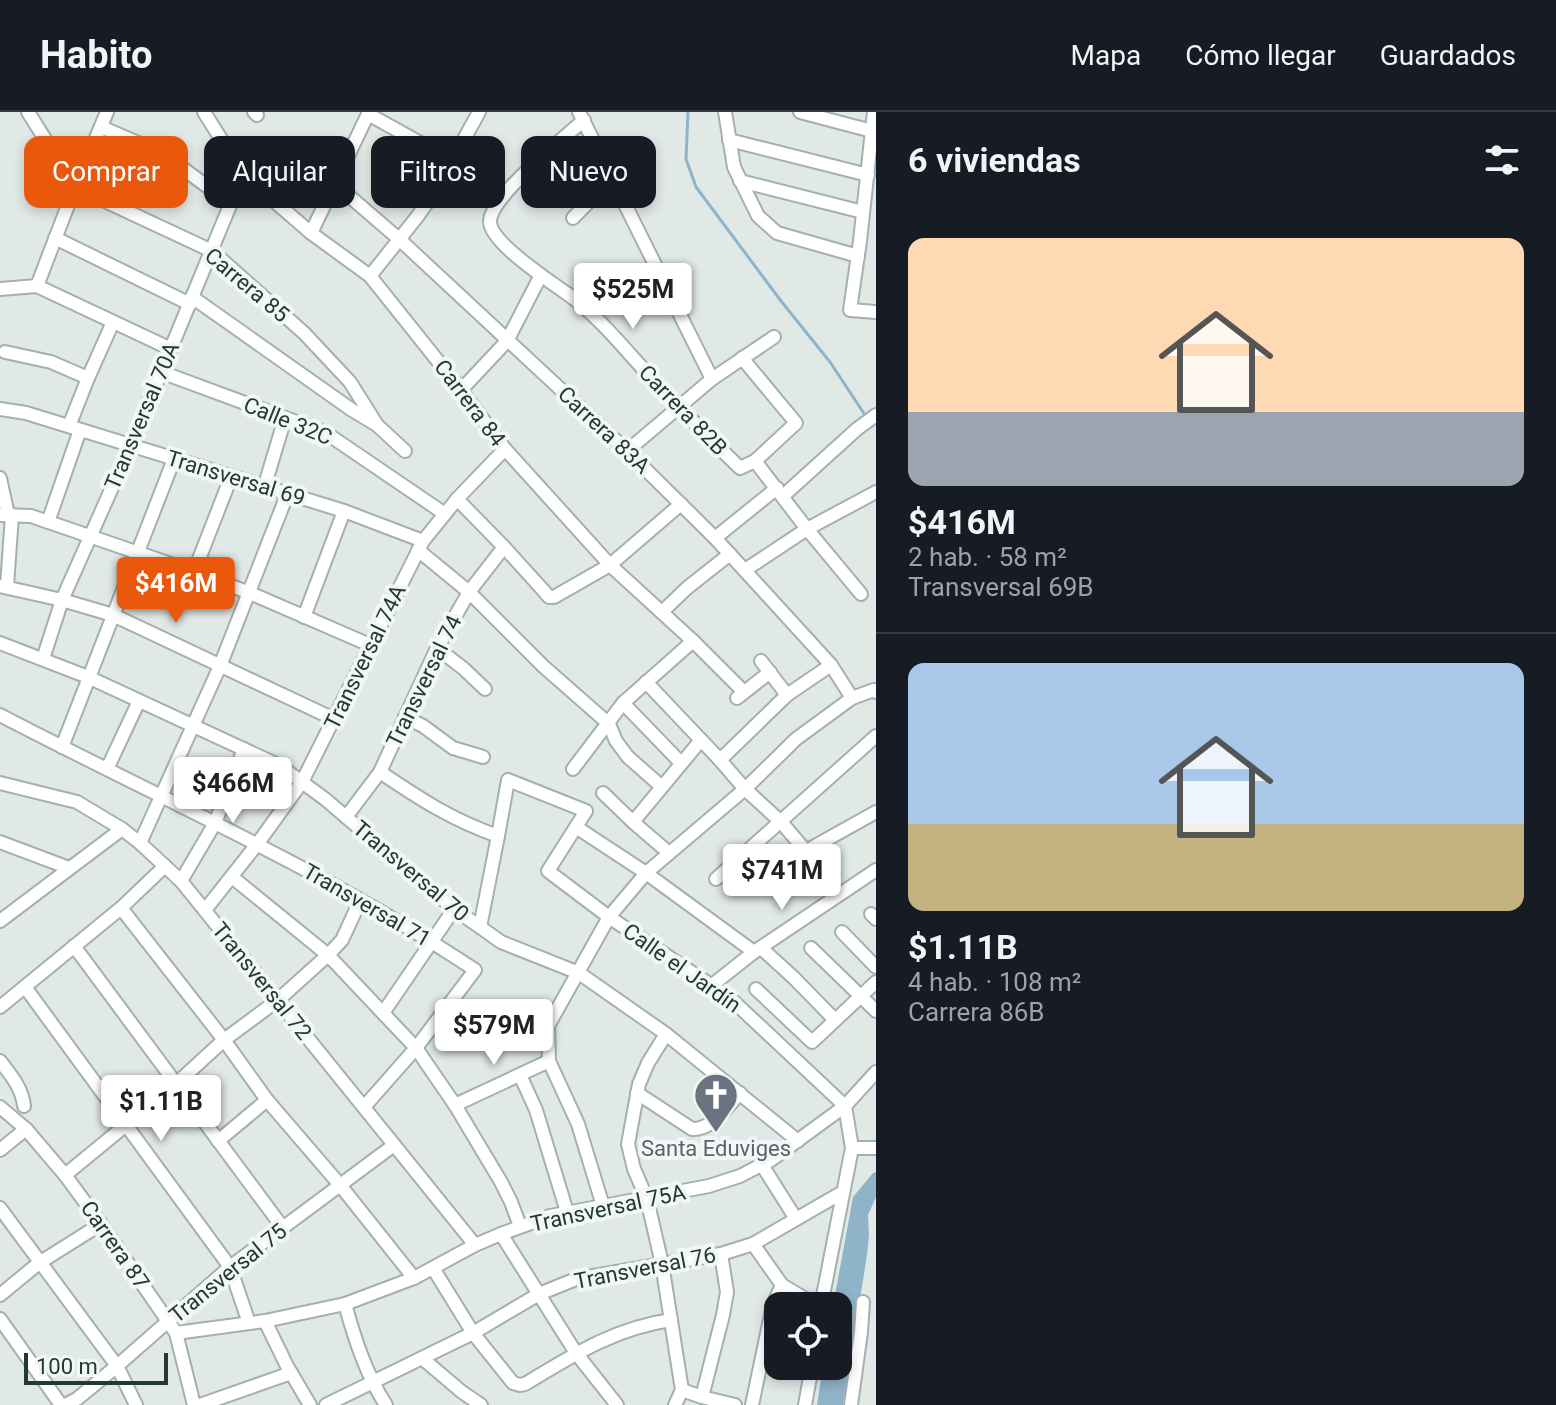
<!DOCTYPE html>
<html lang="es">
<meta charset="utf-8">
<style>
:root{--surface:#171b24;--page:#242831;--text:#f1f3f6;--muted:#9ea1a6;--line:#363941;--accent:#ea580c}
body{margin:0;font-family:Roboto,sans-serif;background:var(--page);color:var(--text);height:100vh;display:flex;flex-direction:column;font-size:30px;white-space:nowrap}
*{box-sizing:border-box;margin:0}
p{font-size:26px;color:var(--muted)}
.icon{flex:none;width:44px;height:44px;fill:none;stroke:currentColor;stroke-width:2;stroke-linecap:round;stroke-linejoin:round}
.map{position:relative;flex:1;overflow:hidden}
.panel{display:flex;flex-direction:column;background:var(--surface);width:680px}
.panel>*{flex:none}
.guide{position:absolute;left:24px;top:24px;width:732px;height:72px;display:flex;gap:16px}
.controls{position:absolute;left:764px;top:1180px;display:grid;gap:16px}
.controls a{display:grid;place-items:center;width:88px;height:88px;border-radius:16px;background:var(--surface);box-shadow:0 4px 12px #0003;font-size:40px}
.scale{position:absolute;left:24px;bottom:20px;width:144px;box-sizing:border-box;padding-left:8px;border:4px solid #233837;border-top:0;font-size:22px;line-height:28px;white-space:nowrap;color:#233837;-webkit-text-stroke:6px #f1f7f5;paint-order:stroke}
.price{position:absolute;translate:-50% -68px;padding:0 18px;border-radius:8px;background:#fff;color:#222;font-size:26px;line-height:52px;filter:drop-shadow(0 2px 4px #0008)}
.price::after{content:'';position:absolute;left:50%;top:48px;width:24px;height:18px;margin-left:-12px;background:inherit;clip-path:polygon(0 0,100% 0,50% 100%)}
.price.current{background:var(--accent);color:#fff}
ul{padding:0;list-style:none}
li{display:grid;align-content:center;gap:16px;height:424px;padding:0 32px}
li+li{border-top:2px solid var(--line)}
li span{display:grid;place-items:center;height:248px;border-radius:16px;color:#555}
li>.icon{margin-inline-start:auto}
span .icon{width:144px;height:144px;fill:#fffc;stroke-width:1}
li b{font-size:34px}
h2{display:flex;justify-content:space-between;align-items:center;height:96px;padding:0 32px;font-size:34px}
.pill{padding:0 28px;border-radius:16px;background:var(--surface);box-shadow:0 4px 12px #0003;font-size:28px;line-height:72px}
.pill.current{background:var(--accent);color:#fff}
header{display:flex;align-items:center;gap:48px;box-sizing:border-box;height:112px;padding:0 40px;background:var(--surface);border-bottom:2px solid var(--line)}
header strong{font-size:38px}
nav{display:flex;gap:44px;margin-inline-start:auto;font-size:28px}
main{display:flex;flex:1;min-height:0}
.map>svg:first-child{display:block}
.water{fill:#8fb3c8}
.lines{fill:none;stroke-linecap:round;stroke-linejoin:round}
.stream{stroke:#8fb3c8;stroke-width:3}
.minor-casing{stroke:#a4b0af;stroke-width:16}
.minor{stroke:#fff;stroke-width:12}
.labels{text-anchor:middle;dominant-baseline:central;stroke-width:8;stroke-linejoin:round;paint-order:stroke}
.street-label{font-size:22px;fill:#233837;stroke:#f1f7f5}
.worship-label{font-size:22px;fill:#5b616d;stroke:#f1f7f5}
</style>
<header>
<strong>Habito</strong>
<nav><a>Mapa</a><a>Cómo llegar</a><a>Guardados</a></nav>
</header>
<main>
<div class="map">
<svg width="876" height="1293" viewBox="0 0 876 1293">
<rect width="100%" height="100%" fill="#e1e9e7"/>
<polygon class="water" points="876,1060 876,1085 868,1103 869,1123 867,1143 843,1293 817,1293 823,1254 838,1254 838,1194 833,1194 853,1085 873,1061"/>
<g class="lines">
<polyline class="stream" points="688,0 686,47 696,75 781,189 830,250 867,306"/>
<g class="minor-casing">
<g id="minor">
<polyline points="28,0 75,75 212,139 304,221 350,270 377,313"/>
<polyline points="204,0 243,62 311,121 370,164 461,278 505,337 610,453 693,529 744,580"/>
<polyline points="254,0 257,3"/>
<polyline points="579,0 712,267"/>
<polyline points="725,0 734,55 758,104 777,121 858,144"/>
<polyline points="800,0 872,19"/>
<polyline points="874,0 860,129 850,198 876,200"/>
<polyline points="368,2 451,48"/>
<path d="M584 8C564 26 491 84 490 109 489 130 552 171 569 183 598 204 622 234 646 260 677 293 708 325 740 356L755 349 796 311 742 246"/>
<polyline points="101,15 162,41 231,92"/>
<polyline points="729,28 868,63"/>
<polyline points="740,69 863,100"/>
<polyline points="334,71 399,127 627,339 715,426 831,553 852,586"/>
<polyline points="573,106 612,66"/>
<polyline points="311,121 369,0"/>
<polyline points="55,126 190,192"/>
<polyline points="370,164 417,105 436,78 479,0"/>
<polyline points="37,174 75,75 107,0"/>
<polyline points="0,177 37,174 171,237"/>
<polyline points="192,185 352,298 377,313 405,339"/>
<polyline points="5,240 51,250 88,266"/>
<polyline points="161,260 326,321 445,402"/>
<polyline points="461,278 507,229 541,163"/>
<polyline points="0,297 26,301 344,399 423,429"/>
<polyline points="69,314 88,266 113,210"/>
<polyline points="627,339 712,267 774,225"/>
<polyline points="755,349 807,417 861,482"/>
<polyline points="0,366 8,403"/>
<polyline points="264,376 285,306"/>
<polyline points="783,384 857,317 876,303"/>
<polyline points="457,387 504,435 543,478 549,485 554,485 610,453 681,392"/>
<polyline points="0,403 31,404 194,460 250,481 370,533"/>
<polyline points="48,410 80,318"/>
<polyline points="715,426 777,376"/>
<polyline points="418,438 469,480 543,554 609,612 616,629 628,645 662,675"/>
<polyline points="745,458 807,417 876,380"/>
<polyline points="194,460 231,365"/>
<polyline points="0,474 62,488 113,503 334,607"/>
<polyline points="7,474 12,403"/>
<polyline points="662,500 687,476 730,442"/>
<polyline points="304,505 344,399"/>
<polyline points="0,531 88,565 280,654 325,687 454,797 480,815 501,830 579,861 666,922 798,1029"/>
<polyline points="437,536 464,557 485,577"/>
<polyline points="43,547 62,488 131,333 243,62"/>
<polyline points="761,549 787,583"/>
<polyline points="646,570 720,648 745,677 781,710 805,738 808,738 876,700"/>
<polyline points="737,586 770,560"/>
<polyline points="623,591 681,651"/>
<path d="M0 603C159 686 325 758 475 858L416 936 364 995"/>
<polyline points="405,605 423,614 453,636 483,645"/>
<polyline points="62,635 174,347"/>
<polyline points="720,648 787,583 831,553"/>
<polyline points="107,657 139,589"/>
<polyline points="573,657 623,591 693,529"/>
<path d="M380 660C420 687 452 708 498 724"/>
<polyline points="0,671 77,690 122,717 140,731 181,769 475,1133"/>
<polyline points="603,681 633,710 669,741"/>
<polyline points="346,705 380,660 437,536 469,480 504,435"/>
<polyline points="633,710 701,628"/>
<polyline points="576,715 646,761 754,840"/>
<polyline points="0,730 69,756"/>
<polyline points="140,731 220,554 287,383"/>
<polyline points="232,765 328,843 416,936 455,993 501,1070 511,1090 520,1114"/>
<polyline points="716,767 876,624"/>
<polyline points="181,769 215,711 244,637"/>
<polyline points="121,796 224,928 267,988 340,1073 414,1166"/>
<polyline points="205,798 258,731 302,670 423,429 457,387 505,337"/>
<polyline points="871,802 876,807"/>
<polyline points="0,809 122,717"/>
<polyline points="480,815 498,724 508,668 586,699 548,759 609,805 731,887 845,994"/>
<polyline points="842,820 876,855"/>
<polyline points="74,834 283,1116"/>
<polyline points="761,836 794,866 835,908"/>
<polyline points="811,836 876,899"/>
<polyline points="711,874 754,840 876,758"/>
<polyline points="25,875 230,1155 249,1211"/>
<polyline points="756,877 812,930 876,870"/>
<polyline points="0,895 121,796 165,754"/>
<polyline points="383,901 454,797"/>
<polyline points="666,922 648,951 639,972 628,1032 634,1057 647,1087 662,1152 682,1278 675,1293"/>
<polyline points="454,931 480,905 548,914"/>
<path d="M0 949C11 963 22 976 24 994"/>
<polyline points="520,963 536,998 567,1100"/>
<path d="M637 981 692 1017C712 1018 727 995 740 981"/>
<polyline points="455,993 549,949"/>
<polyline points="0,995 26,1017 65,1063 101,1112 176,1221 194,1293"/>
<polyline points="218,1029 267,988"/>
<polyline points="852,1036 876,1036"/>
<polyline points="0,1038 26,1017"/>
<polyline points="762,1053 796,1107"/>
<polyline points="65,1063 176,972 224,928 278,888 328,843 342,828 360,789"/>
<polyline points="603,1094 578,1012 549,949 548,914 609,805 646,761 745,677 796,627 852,586 874,578 876,580"/>
<polyline points="0,1096 117,1254 136,1293"/>
<polyline points="501,1122 576,1241 617,1293"/>
<polyline points="753,1132 782,1173 817,1194"/>
<path d="M433 1156 473 1221 513 1271 520 1273 525 1272C573 1243 615 1216 671 1208"/>
<polyline points="0,1183 39,1151 101,1112"/>
<path d="M345 1192C355 1228 366 1262 386 1293"/>
<polyline points="821,1194 852,1036 845,994"/>
<polyline points="0,1207 61,1293"/>
<polyline points="265,1209 287,1254 310,1293"/>
<polyline points="176,1221 265,1209 345,1192 414,1166 475,1133 501,1122 550,1104 709,1074 740,1064 771,1048 845,994 876,960"/>
<polyline points="423,1247 462,1280 481,1293"/>
<polyline points="682,1278 702,1285 735,1293"/>
<polyline points="702,1285 723,1203 727,1180 721,1142"/>
<polyline points="65,1293 77,1287 117,1254 230,1155 394,1033"/>
<polyline points="200,1293 291,1261"/>
<polyline points="326,1293 473,1221 539,1182 576,1167 721,1142 753,1132 843,1080"/>
<polyline points="752,1293 773,1193 782,1173"/>
<polyline points="805,1293 812,1254"/>
<polyline points="851,1293 861,1220 863,1190"/>
</g>
</g>
<use href="#minor" class="minor"/>
</g>
<defs>
<g id="church-pin" transform="scale(2.3)"><path d="M0 17L-7.5 6A9.5 9.5 0 1 1 7.5 6Z" fill="#6b7280" stroke="#f1f7f5"/><path d="M-1.2-6h2.4v3.5h3.3v2.4h-3.3V6h-2.4V-.1h-3.3v-2.4h3.3Z" fill="#fff"/></g>
</defs>
<g fill-rule="evenodd">
<use href="#church-pin" x="716" y="983"/>
</g>
<g class="labels">
<g class="street-label">
<text transform="translate(247 173) rotate(40)">Carrera 85</text>
<text transform="translate(470 291) rotate(53)">Carrera 84</text>
<text transform="translate(683 298) rotate(46)">Carrera 82B</text>
<text transform="translate(142 304) rotate(-67)">Transversal 70A</text>
<text transform="translate(288 309) rotate(22)">Calle 32C</text>
<text transform="translate(604 318) rotate(43)">Carrera 83A</text>
<text transform="translate(236 366) rotate(17)">Transversal 69</text>
<text transform="translate(365 545) rotate(-64)">Transversal 74A</text>
<text transform="translate(424 569) rotate(-64)">Transversal 74</text>
<text transform="translate(411 759) rotate(40)">Transversal 70</text>
<text transform="translate(367 793) rotate(30)">Transversal 71</text>
<text transform="translate(682 856) rotate(35)">Calle el Jardín</text>
<text transform="translate(262 869) rotate(51)">Transversal 72</text>
<text transform="translate(608 1096) rotate(-12)">Transversal 75A</text>
<text transform="translate(115 1133) rotate(55)">Carrera 87</text>
<text transform="translate(645 1156) rotate(-11)">Transversal 76</text>
<text transform="translate(228 1161) rotate(-39)">Transversal 75</text>
</g>
<g class="worship-label">
<text x="716" y="1036">Santa Eduviges</text>
</g>
</g>
</svg>
<div class="controls">
<a><svg class="icon" aria-label="locate" viewBox="0 0 24 24"><circle cx="12" cy="12" r="6"/><path d="M12 2v4M12 18v4M2 12h4M18 12h4"/></svg></a>
</div>
<div class="scale">100 m</div>
<b class="price" style="left:633px;top:219px">$525M</b>
<b class="price current" style="left:176px;top:513px">$416M</b>
<b class="price" style="left:233px;top:713px">$466M</b>
<b class="price" style="left:782px;top:800px">$741M</b>
<b class="price" style="left:494px;top:955px">$579M</b>
<b class="price" style="left:161px;top:1031px">$1.11B</b>
<div class="guide">
<a class="pill current">Comprar</a>
<a class="pill">Alquilar</a>
<a class="pill">Filtros</a>
<a class="pill">Nuevo</a>
</div>
</div>
<section class="panel">
<h2>6 viviendas<svg class="icon" aria-label="filters" viewBox="0 0 24 24"><path d="M4 7h16M4 17h16"/><circle cx="9" cy="7" r="2"/><circle cx="15" cy="17" r="2"/></svg></h2>
<ul>
<li><span style="background:linear-gradient(#ffd9b3 70%,#9aa5b1 0)"><svg class="icon" aria-label="home" viewBox="0 0 24 24"><path d="M3 11l9-7 9 7M6 9v11h12V9"/></svg></span><div><b>$416M</b><p>2 hab. · 58 m²</p><p>Transversal 69B</p></div></li>
<li><span style="background:linear-gradient(#a9c7e8 65%,#c2b280 0)"><svg class="icon" aria-label="home" viewBox="0 0 24 24"><path d="M3 11l9-7 9 7M6 9v11h12V9"/></svg></span><div><b>$1.11B</b><p>4 hab. · 108 m²</p><p>Carrera 86B</p></div></li>
</ul>
</section>
</main>
